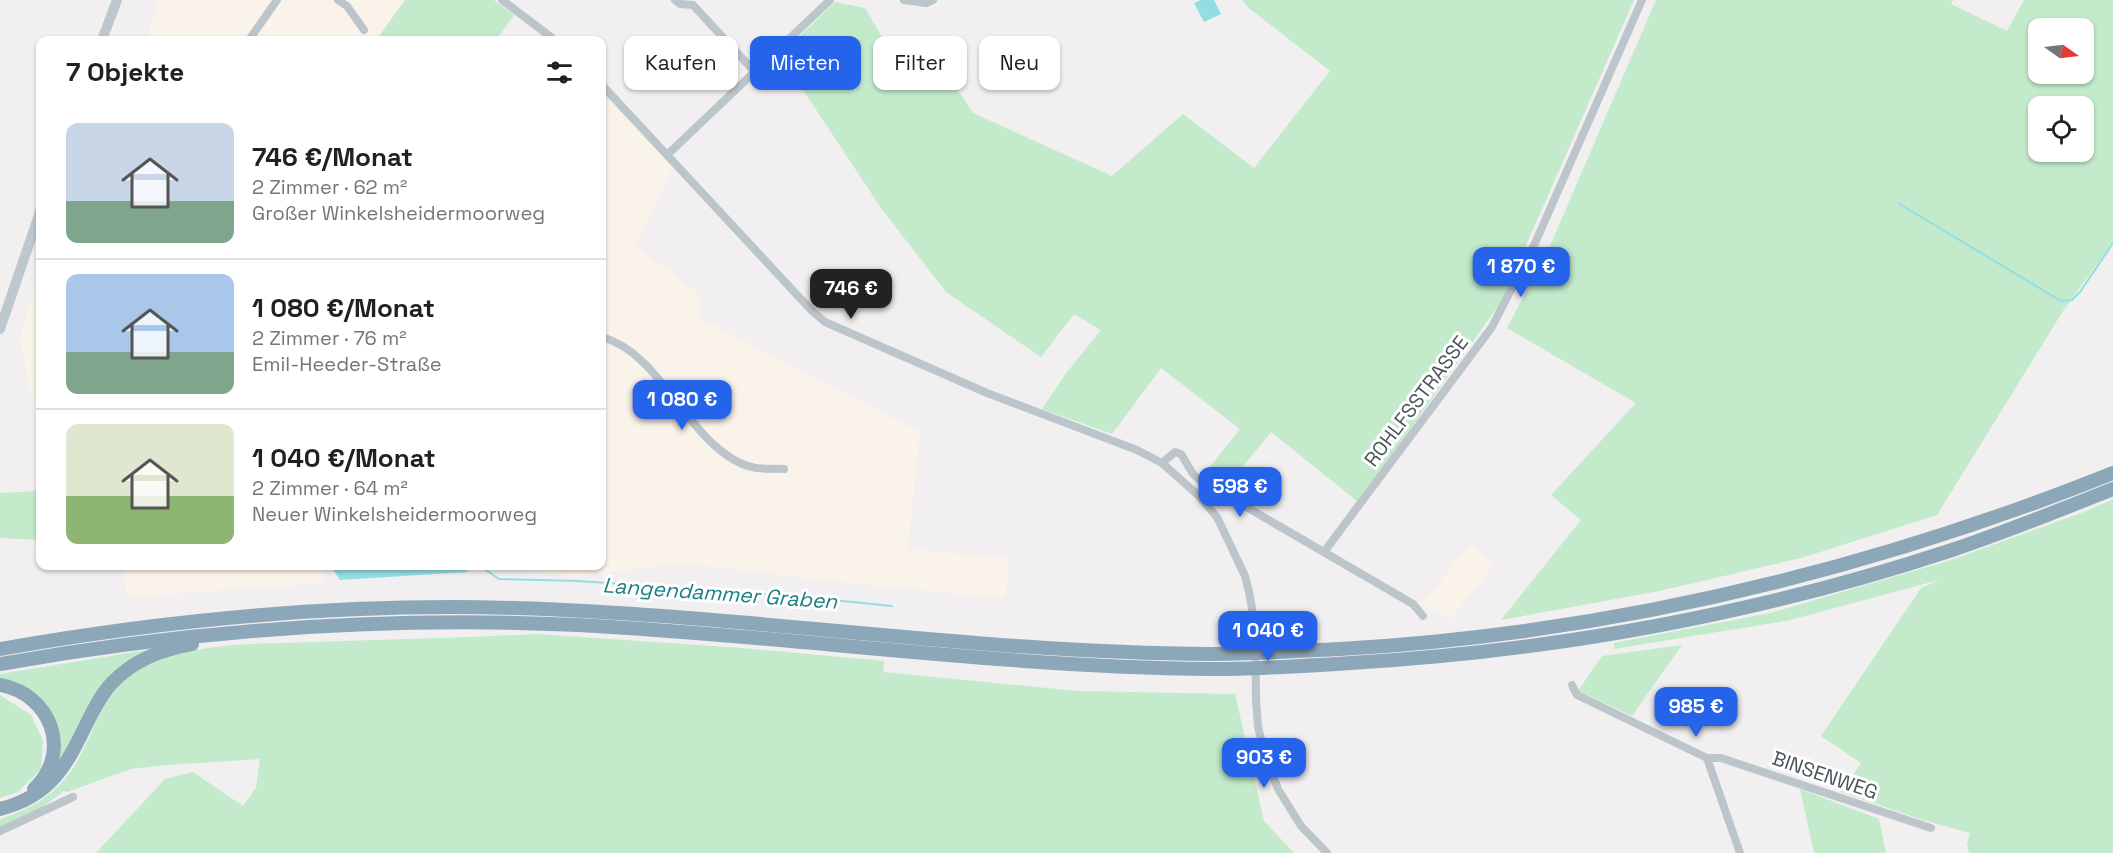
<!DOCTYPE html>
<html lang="de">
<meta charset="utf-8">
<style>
:root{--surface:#fff;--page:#f2f2f2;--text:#202124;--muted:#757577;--line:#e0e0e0;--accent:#2563eb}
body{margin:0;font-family:"Space Grotesk",sans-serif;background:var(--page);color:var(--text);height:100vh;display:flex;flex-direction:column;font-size:22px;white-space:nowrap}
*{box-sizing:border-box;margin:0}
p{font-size:20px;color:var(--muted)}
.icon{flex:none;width:33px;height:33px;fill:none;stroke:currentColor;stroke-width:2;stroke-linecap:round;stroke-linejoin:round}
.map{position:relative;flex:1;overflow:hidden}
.panel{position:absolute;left:36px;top:36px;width:570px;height:534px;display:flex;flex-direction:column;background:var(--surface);border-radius:12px;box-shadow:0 2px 4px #0004}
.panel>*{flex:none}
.guide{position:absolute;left:624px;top:36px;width:570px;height:54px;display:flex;gap:12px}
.needle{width:39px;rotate:104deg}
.controls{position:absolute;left:2028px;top:18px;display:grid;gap:12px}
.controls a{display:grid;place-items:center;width:66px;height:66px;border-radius:12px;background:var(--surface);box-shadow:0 2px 4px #0004;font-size:30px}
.price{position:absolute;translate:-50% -51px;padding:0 14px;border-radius:12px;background:var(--accent);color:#fff;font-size:20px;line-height:39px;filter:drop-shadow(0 2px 3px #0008)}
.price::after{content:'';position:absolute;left:50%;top:36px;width:18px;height:14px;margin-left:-9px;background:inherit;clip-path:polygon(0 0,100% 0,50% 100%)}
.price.on{background:#222;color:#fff}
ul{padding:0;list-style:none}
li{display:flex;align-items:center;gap:18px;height:150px;padding:0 30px}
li+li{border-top:2px solid var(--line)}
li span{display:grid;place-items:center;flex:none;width:168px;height:120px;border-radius:12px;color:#555}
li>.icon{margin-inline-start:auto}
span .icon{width:72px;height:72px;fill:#fffc;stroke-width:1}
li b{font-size:26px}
h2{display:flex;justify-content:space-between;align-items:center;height:72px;padding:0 30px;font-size:26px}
.chip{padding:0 21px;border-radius:12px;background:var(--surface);box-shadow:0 2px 4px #0004;font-size:21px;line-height:54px}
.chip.on{background:var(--accent);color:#fff}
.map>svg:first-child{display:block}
.commercial{fill:#faf3ea}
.green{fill:#c2eacb;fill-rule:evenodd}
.water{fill:#94dee2}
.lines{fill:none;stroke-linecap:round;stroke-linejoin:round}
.stream{stroke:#94dee2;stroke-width:2}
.street{stroke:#bcc5ca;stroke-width:8}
.secondary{stroke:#bdc8ce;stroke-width:10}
.highway{stroke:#8ca8b8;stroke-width:14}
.labels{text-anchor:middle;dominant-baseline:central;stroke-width:6;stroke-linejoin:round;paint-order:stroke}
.street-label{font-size:20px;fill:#49555a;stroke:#fff}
.water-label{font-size:21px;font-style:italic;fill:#1a8085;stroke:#fff}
</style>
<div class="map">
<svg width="2113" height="853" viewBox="0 0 2113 853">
<rect width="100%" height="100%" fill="#f1efef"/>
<g class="commercial">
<polygon points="159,0 405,0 380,36 386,40 146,40"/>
<polygon points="602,95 673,167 636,246 701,296 700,318 920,432 908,549 1008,559 1006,598 874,586 681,563 575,577 496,566 602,566"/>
<polygon points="40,264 40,475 37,475 34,406 20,340"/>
<polygon points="1471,544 1488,558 1492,567 1450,620 1421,604"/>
<polygon points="122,566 324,566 325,583 127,597"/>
</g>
<g class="green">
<polygon points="405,0 494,0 514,15 496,40 386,40 379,36"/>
<polygon points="1242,0 1634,0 1501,302 1358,502 1271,432 1223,491 1201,478 1240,429 1161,368 1112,434 1042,409 1067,372 1101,330 1074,314 1041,357 946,292 881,208 780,55 835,2 865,8 902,71 937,58 973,113 1112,176 1183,114 1254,168 1330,71 1250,9"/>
<path d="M1656 0H1953L1951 4 2007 31 2024 0H2113V242L2063 311 1937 515 1801 558 1659 591 1501 620 1581 520 1551 495 1636 403 1507 328 1550 246ZM2038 28H2084V74H2038ZM2038 106H2084V152H2038Z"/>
<polygon points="40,491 40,540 0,538 0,493"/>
<polygon points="2113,499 2113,853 1969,853 1967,844 1970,833 1923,820 1841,792 1861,763 1821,736 1921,588 1939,580 1790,620 1614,649 1614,643 1770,613 1951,560 2084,512"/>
<path d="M536 634 742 648 884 661 883 672 1078 691 1235 694 1264 821 1294 853H96L165 779 193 772 243 806 256 788 260 759 166 765 131 769 67 792 64 791 41 808 0 827V819C22 812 42 802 59 786 90 754 94 706 129 676 171 641 265 644 318 642 391 639 464 638 536 634Z"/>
<polygon points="1682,645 1632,716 1578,691 1602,656"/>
<polygon points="153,649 134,661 50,780 54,727 0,682 0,674"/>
<polygon points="0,695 31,715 43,741 41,769 18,792 0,798"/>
<polygon points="1800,789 1879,819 1886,853 1814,853"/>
</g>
<g class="water">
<polygon points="1201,0 1214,0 1221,14 1204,22 1194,3"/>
<polygon points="334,566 464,566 468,572 340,580 332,568"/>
</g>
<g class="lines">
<g class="stream">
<polyline points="1898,203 2061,301 2072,300 2080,292 2113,243"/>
<polyline points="480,566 499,579 578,581 784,595 892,606"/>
</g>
<g class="street">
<polyline points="338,0 347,6 364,30"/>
<polyline points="502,0 555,40"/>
<polyline points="675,0 680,4 693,5 754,71"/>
<polyline points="904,0 926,3 933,0"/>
<polyline points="249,40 277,0"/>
<polyline points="602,85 812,311 825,322 987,393 1137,450 1162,463 1199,496 1217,517 1245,576 1249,592 1255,625 1256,699 1258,727 1265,754 1278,789 1301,826 1327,853"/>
<polyline points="667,155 830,0"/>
<path d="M602 337C650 350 677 411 713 444 724 454 737 464 752 467 762 470 774 468 784 469"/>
<polyline points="1162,463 1175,452 1181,454 1193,474 1200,480 1413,604 1423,616"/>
<polyline points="1324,552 1492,327 1536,241 1642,0"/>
<polyline points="1572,685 1577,695 1707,758 1740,853"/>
<polyline points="1707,758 1721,758 1931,828"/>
<polyline points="0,831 73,797"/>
</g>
<g class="secondary">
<polyline points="102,40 117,0"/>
<polyline points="0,329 40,212"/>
</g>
<g class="highway">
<path d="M0 649C170 619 341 603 514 608 747 615 978 653 1211 654 1254 654 1297 651 1340 649 1607 634 1865 572 2113 473"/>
<path d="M0 664C191 630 385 616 578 625 790 636 999 667 1211 669 1258 669 1305 666 1351 663 1554 651 1758 614 1952 550 2006 532 2060 510 2113 489"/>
<path d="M0 685C51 694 73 752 34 789"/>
<path d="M0 809C51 796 66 766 87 723 94 709 101 695 111 684 133 660 161 650 192 644"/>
</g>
</g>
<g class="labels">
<g class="street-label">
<text transform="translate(1416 401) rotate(-53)">ROHLFSSTRASSE</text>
<text transform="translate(1825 775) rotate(19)">BINSENWEG</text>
</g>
<g class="water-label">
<text transform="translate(720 593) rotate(4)">Langendammer Graben</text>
</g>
</g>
</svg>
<div class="controls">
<a><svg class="needle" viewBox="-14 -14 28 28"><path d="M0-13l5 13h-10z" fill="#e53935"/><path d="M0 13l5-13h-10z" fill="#757577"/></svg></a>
<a><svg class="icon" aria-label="locate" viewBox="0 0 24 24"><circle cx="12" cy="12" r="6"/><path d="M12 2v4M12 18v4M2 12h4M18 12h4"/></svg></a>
</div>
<b class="price" style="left:1521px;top:298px">1 870 €</b>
<b class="price on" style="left:851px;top:320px">746 €</b>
<b class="price" style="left:682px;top:431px">1 080 €</b>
<b class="price" style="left:1240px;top:518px">598 €</b>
<b class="price" style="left:1268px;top:662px">1 040 €</b>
<b class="price" style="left:1696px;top:738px">985 €</b>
<b class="price" style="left:1264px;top:789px">903 €</b>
<div class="guide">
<a class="chip">Kaufen</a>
<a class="chip on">Mieten</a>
<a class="chip">Filter</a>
<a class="chip">Neu</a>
</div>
<section class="panel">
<h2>7 Objekte<svg class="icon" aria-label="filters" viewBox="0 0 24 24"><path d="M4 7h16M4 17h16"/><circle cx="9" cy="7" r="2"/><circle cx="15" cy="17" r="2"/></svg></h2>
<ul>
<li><span style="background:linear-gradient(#c9d6e8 65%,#7fa58c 0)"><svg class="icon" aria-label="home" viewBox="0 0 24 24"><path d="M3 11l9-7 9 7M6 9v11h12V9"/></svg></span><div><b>746 €/Monat</b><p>2 Zimmer · 62 m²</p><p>Großer Winkelsheidermoorweg</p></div></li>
<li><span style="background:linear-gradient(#a9c7e8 65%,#7fa58c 0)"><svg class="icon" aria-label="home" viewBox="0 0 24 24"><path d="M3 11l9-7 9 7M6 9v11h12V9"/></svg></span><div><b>1 080 €/Monat</b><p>2 Zimmer · 76 m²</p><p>Emil-Heeder-Straße</p></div></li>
<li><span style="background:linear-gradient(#dfe7d0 60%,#8fb573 0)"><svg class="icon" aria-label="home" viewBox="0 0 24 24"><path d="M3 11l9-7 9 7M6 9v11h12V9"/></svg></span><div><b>1 040 €/Monat</b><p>2 Zimmer · 64 m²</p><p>Neuer Winkelsheidermoorweg</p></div></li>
</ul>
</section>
</div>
